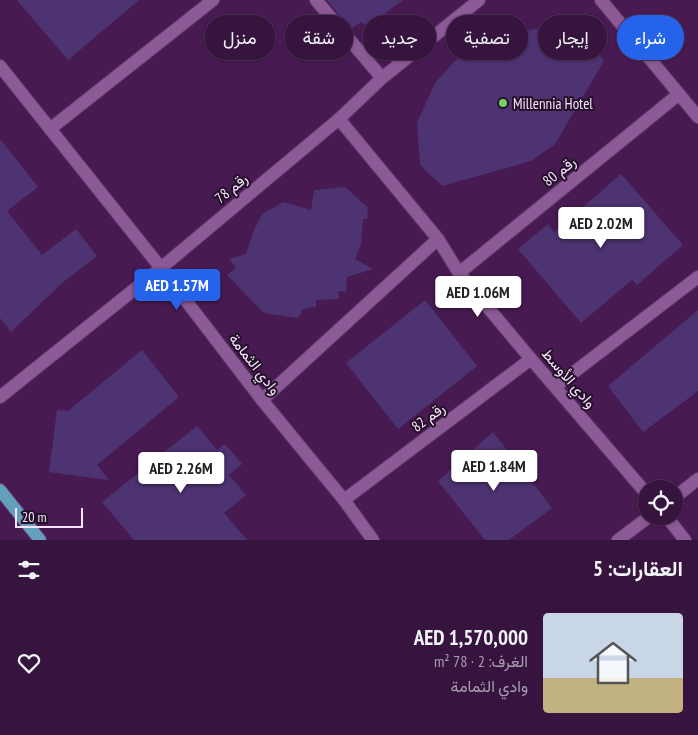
<!DOCTYPE html>
<html lang="ar">
<meta charset="utf-8">
<style>
:root{--surface:#36143e;--page:#412149;--text:#f1f3f6;--muted:#aa9eb0;--line:#503358;--accent:#2563eb}
body{margin:0;font-family:"PT Sans Narrow",Vazirmatn,sans-serif;background:var(--page);color:var(--text);direction:rtl;height:100vh;display:flex;flex-direction:column;font-size:19px;white-space:nowrap}
*{box-sizing:border-box;margin:0}
p{font-size:16px;color:var(--muted)}
.icon{flex:none;width:28px;height:28px;fill:none;stroke:currentColor;stroke-width:2;stroke-linecap:round;stroke-linejoin:round}
.map{position:relative;height:540px;overflow:hidden;direction:ltr}
.sheet{display:flex;flex-direction:column;background:var(--surface);flex:1}
.sheet>*{flex:none}
.top-card{position:absolute;left:15px;top:15px;width:669px;height:45px;direction:rtl;display:flex;gap:10px}
.controls{position:absolute;left:638px;top:480px;display:grid;gap:10px}
.controls a{display:grid;place-items:center;width:45px;height:45px;border-radius:50%;background:var(--surface);box-shadow:0 1px 4px #0004,0 0 0 1px var(--line);font-size:25px}
.scale{position:absolute;left:15px;bottom:12px;width:68px;box-sizing:border-box;padding-left:5px;border:2px solid #f8e2fd;border-top:0;font-size:14px;line-height:18px;white-space:nowrap;color:#f8e2fd;-webkit-text-stroke:4px #241028;paint-order:stroke}
.price{position:absolute;translate:-50% -42px;padding:0 11px;border-radius:5px;background:#fff;color:#222;font-size:16px;line-height:32px;filter:drop-shadow(0 1px 2px #0008)}
.price::after{content:'';position:absolute;left:50%;top:30px;width:15px;height:11px;margin-left:-8px;background:inherit;clip-path:polygon(0 0,100% 0,50% 100%)}
.price.selected{background:var(--accent);color:#fff}
ul{padding:0;list-style:none}
li{display:flex;align-items:center;gap:15px;height:125px;padding:0 15px}
li+li{border-top:1px solid var(--line)}
li span{display:grid;place-items:center;flex:none;width:140px;height:100px;border-radius:5px;color:#555}
li>.icon{margin-inline-start:auto}
span .icon{width:60px;height:60px;fill:#fffc;stroke-width:1}
li b{font-size:21px}
h2{display:flex;justify-content:space-between;align-items:center;height:60px;padding:0 15px;font-size:21px}
.pill{padding:0 18px;border-radius:22px;background:var(--surface);box-shadow:0 1px 4px #0004,0 0 0 1px var(--line);font-size:18px;line-height:45px}
.pill.selected{background:var(--accent);color:#fff}
.map>svg:first-child{display:block}
.building{fill:#4d3372}
.lines{fill:none;stroke-linecap:round;stroke-linejoin:round}
.street-casing{stroke:#623b6a;stroke-width:14}
.primary-casing{stroke:#623b6a;stroke-width:14}
.street{stroke:#8c5a97;stroke-width:12}
.primary{stroke:#64a0bc;stroke-width:12}
.poi-dot{fill:#72d25e;stroke:#241028;stroke-width:2}
.labels{text-anchor:middle;dominant-baseline:central;stroke-width:4;stroke-linejoin:round;paint-order:stroke}
.poi-label{font-size:15px;fill:#f8e2fd;stroke:#241028;text-anchor:start}
.street-label{font-size:15px;fill:#f8e2fd;stroke:#241028}
</style>
<div class="map">
<svg width="698" height="540" viewBox="0 0 698 540">
<rect width="100%" height="100%" fill="#481a52"/>
<g class="building">
<polygon points="17,0 139,0 68,60"/>
<polygon points="327,0 403,0 368,26 361,22 351,29"/>
<polygon points="558,26 587,37 604,61 555,144 531,161 442,186 420,165 417,123 435,83 466,49 514,32"/>
<polygon points="0,139 38,187 7,211 42,255 76,229 97,256 62,283 11,332 0,318"/>
<polygon points="621,174 683,245 637,285 632,280 581,323 518,249 548,224 554,232"/>
<polygon points="345,187 368,208 367,219 363,219 361,244 355,259 373,269 347,277 346,292 338,291 339,299 316,300 316,307 303,309 298,318 264,313 227,275 236,268 229,259 246,254 253,232 263,213 284,202 311,210 314,190"/>
<polygon points="425,300 477,366 398,429 346,363"/>
<polygon points="698,310 698,391 643,432 608,386"/>
<polygon points="142,350 179,397 97,465 109,480 49,472 57,410 68,411"/>
<polygon points="197,426 217,450 225,444 242,464 229,475 246,495 224,513 247,540 134,540 102,502"/>
<polygon points="493,432 552,508 509,540 485,540 438,481"/>
</g>
<g class="lines">
<g class="street-casing">
<g id="street">
<polyline points="316,0 382,78"/>
<polyline points="601,0 698,117"/>
<polyline points="0,66 161,268 262,400 344,500 373,540"/>
<polyline points="339,119 438,239 459,273 531,359 646,493"/>
<polyline points="50,129 213,0"/>
<polyline points="459,273 679,94"/>
<polyline points="556,386 698,277"/>
<polyline points="0,397 161,268 339,119 382,78 479,0"/>
<polyline points="262,400 438,239"/>
<polyline points="674,498 698,479"/>
<polyline points="344,500 531,359"/>
<polyline points="666,516 685,540"/>
<polyline points="618,540 650,516"/>
</g>
</g>
<g class="primary-casing">
<polyline id="primary" points="0,490 40,540"/>
</g>
<use href="#street" class="street"/>
<use href="#primary" class="primary"/>
</g>
<circle class="poi-dot" cx="503" cy="103" r="5"/>
<g class="labels">
<g class="poi-label">
<text x="513" y="103">Millennia Hotel</text>
</g>
<g class="street-label">
<text transform="translate(559 171) rotate(-39)">رقم 80</text>
<text transform="translate(231 188) rotate(-40)">رقم 78</text>
<text transform="translate(255 364) rotate(52)">وادي الثمامة</text>
<text transform="translate(569 378) rotate(49)">وادي الأوسط</text>
<text transform="translate(428 417) rotate(-37)">رقم 82</text>
</g>
</g>
</svg>
<div class="controls">
<a><svg class="icon" aria-label="locate" viewBox="0 0 24 24"><circle cx="12" cy="12" r="6"/><path d="M12 2v4M12 18v4M2 12h4M18 12h4"/></svg></a>
</div>
<div class="scale">20 m</div>
<b class="price" style="left:601px;top:249px">AED 2.02M</b>
<b class="price selected" style="left:177px;top:311px">AED 1.57M</b>
<b class="price" style="left:478px;top:318px">AED 1.06M</b>
<b class="price" style="left:494px;top:492px">AED 1.84M</b>
<b class="price" style="left:181px;top:494px">AED 2.26M</b>
<div class="top-card">
<a class="pill selected">شراء</a>
<a class="pill">إيجار</a>
<a class="pill">تصفية</a>
<a class="pill">جديد</a>
<a class="pill">شقة</a>
<a class="pill">منزل</a>
</div>
</div>
<section class="sheet">
<h2>العقارات: 5<svg class="icon" aria-label="filters" viewBox="0 0 24 24"><path d="M4 7h16M4 17h16"/><circle cx="9" cy="7" r="2"/><circle cx="15" cy="17" r="2"/></svg></h2>
<ul>
<li><span style="background:linear-gradient(#c9d6e8 65%,#c2b280 0)"><svg class="icon" aria-label="home" viewBox="0 0 24 24"><path d="M3 11l9-7 9 7M6 9v11h12V9"/></svg></span><div><b>AED 1,570,000</b><p>الغرف: 2 · 78 m²</p><p>وادي الثمامة</p></div><svg class="icon" aria-label="heart" viewBox="0 0 24 24"><path d="M12 20l-8-8c-3-5 5-10 8-4 3-6 11-1 8 4z"/></svg></li>
</ul>
</section>
